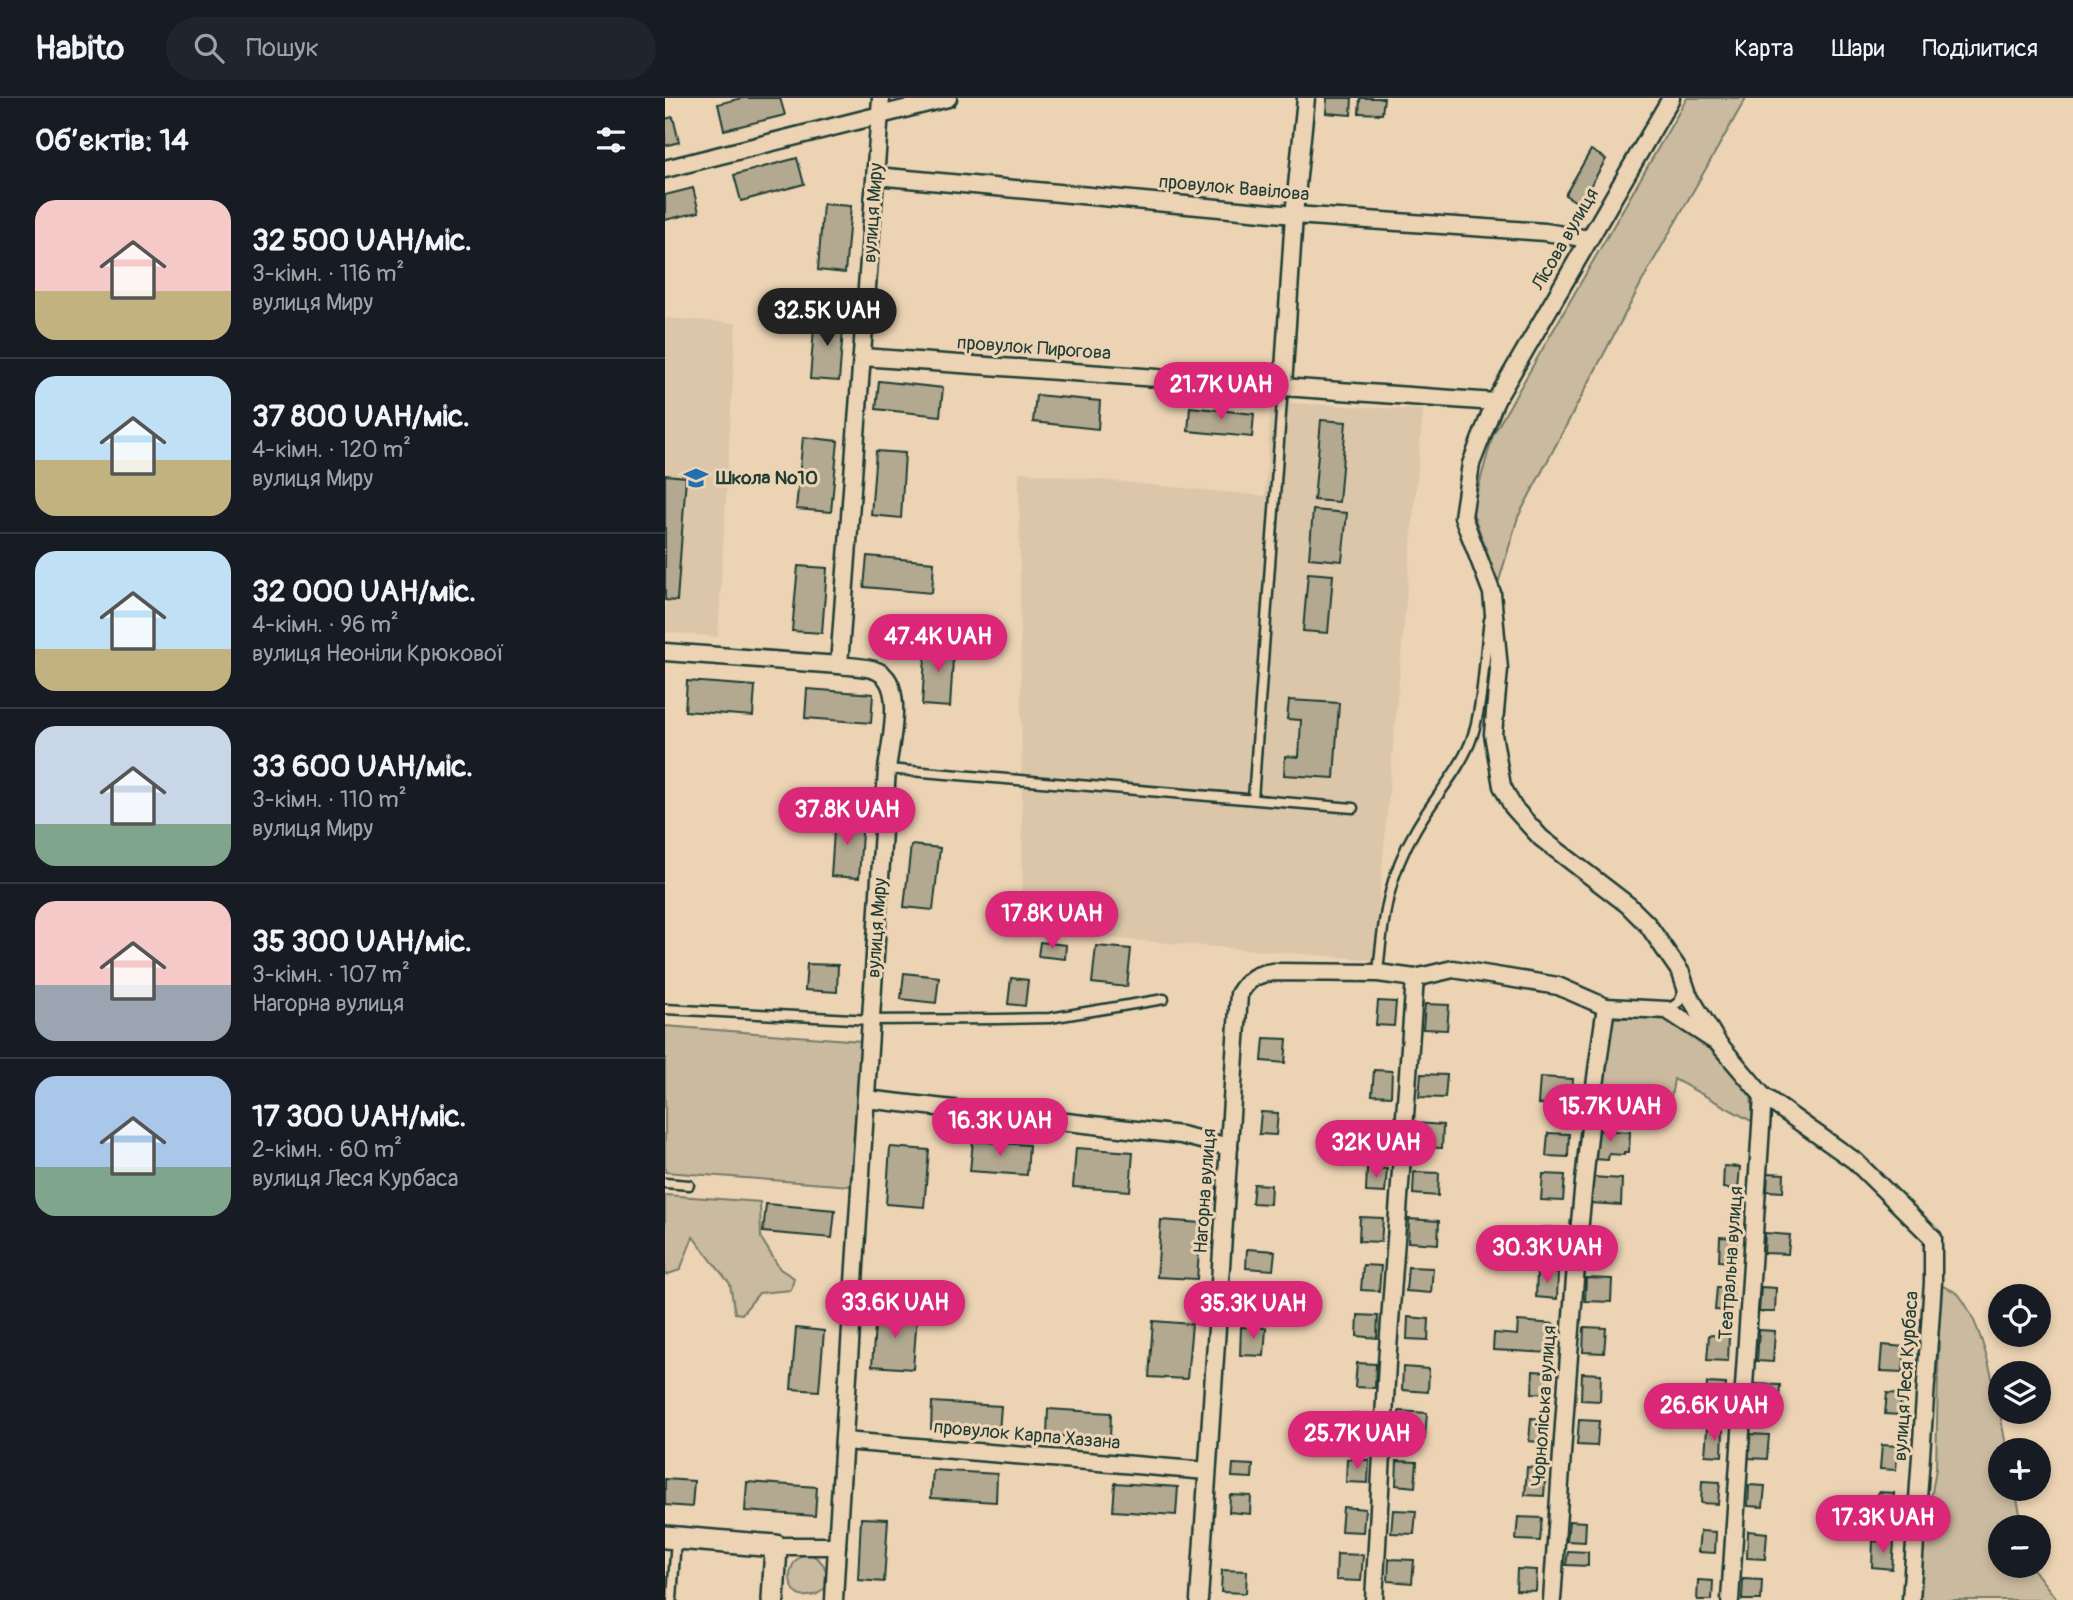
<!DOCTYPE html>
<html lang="uk">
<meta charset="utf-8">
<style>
:root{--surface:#171b24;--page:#20242c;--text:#f1f3f6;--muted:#9ea1a6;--line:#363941;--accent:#db2777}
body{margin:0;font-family:Pangolin,sans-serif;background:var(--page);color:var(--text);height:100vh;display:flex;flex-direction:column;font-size:26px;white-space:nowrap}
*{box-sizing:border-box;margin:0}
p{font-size:23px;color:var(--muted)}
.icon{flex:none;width:38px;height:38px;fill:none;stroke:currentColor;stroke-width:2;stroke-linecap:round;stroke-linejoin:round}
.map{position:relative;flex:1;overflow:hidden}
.details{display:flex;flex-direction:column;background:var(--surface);width:665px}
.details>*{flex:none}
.buttons{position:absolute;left:1323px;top:1186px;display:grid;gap:14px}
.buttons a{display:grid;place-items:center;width:63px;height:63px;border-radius:50%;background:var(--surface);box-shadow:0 4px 10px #0003;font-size:35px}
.price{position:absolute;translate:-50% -60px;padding:0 16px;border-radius:24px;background:var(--accent);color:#fff;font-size:23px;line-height:46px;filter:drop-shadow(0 2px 4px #0008)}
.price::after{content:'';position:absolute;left:50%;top:42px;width:21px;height:16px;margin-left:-10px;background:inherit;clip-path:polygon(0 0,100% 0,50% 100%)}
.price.on{background:#222;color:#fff}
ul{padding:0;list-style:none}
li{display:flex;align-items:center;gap:21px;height:175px;padding:0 35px}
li+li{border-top:2px solid var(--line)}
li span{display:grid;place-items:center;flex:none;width:196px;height:140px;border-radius:21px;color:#555}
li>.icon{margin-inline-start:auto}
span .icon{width:84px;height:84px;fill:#fffc;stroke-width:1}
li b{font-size:30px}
h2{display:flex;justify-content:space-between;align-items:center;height:84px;padding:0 35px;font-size:30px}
header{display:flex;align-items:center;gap:42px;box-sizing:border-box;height:98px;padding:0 35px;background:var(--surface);border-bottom:2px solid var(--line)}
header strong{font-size:33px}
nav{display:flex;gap:38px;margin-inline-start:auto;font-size:24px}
.search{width:490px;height:63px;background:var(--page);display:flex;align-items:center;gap:18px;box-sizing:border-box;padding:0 24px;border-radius:38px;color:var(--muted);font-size:26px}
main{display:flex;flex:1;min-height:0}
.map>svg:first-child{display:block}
.built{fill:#dbc6a9}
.green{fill:#caba9f;stroke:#747c6a;stroke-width:2}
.building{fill:#b3a990;stroke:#1f3d34;stroke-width:2}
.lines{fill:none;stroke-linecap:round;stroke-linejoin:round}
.lane-casing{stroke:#1f3d34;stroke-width:13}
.street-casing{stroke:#1f3d34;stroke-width:21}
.secondary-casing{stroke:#1f3d34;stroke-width:26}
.lane{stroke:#ecd3b4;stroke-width:8}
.street{stroke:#ecd3b4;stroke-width:16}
.secondary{stroke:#ecd3b4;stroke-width:21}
.labels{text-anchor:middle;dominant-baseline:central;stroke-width:6;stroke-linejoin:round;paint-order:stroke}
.street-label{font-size:19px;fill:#1f3d34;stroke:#ecd3b4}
.poi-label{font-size:19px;font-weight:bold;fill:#1f3d34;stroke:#ecd3b4;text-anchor:start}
</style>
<header>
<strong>Habito</strong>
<div class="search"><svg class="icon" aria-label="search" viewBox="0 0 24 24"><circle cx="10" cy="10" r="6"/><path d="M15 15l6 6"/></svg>Пошук</div>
<nav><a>Карта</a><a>Шари</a><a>Поділитися</a></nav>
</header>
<main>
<section class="details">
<h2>Об’єктів: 14<svg class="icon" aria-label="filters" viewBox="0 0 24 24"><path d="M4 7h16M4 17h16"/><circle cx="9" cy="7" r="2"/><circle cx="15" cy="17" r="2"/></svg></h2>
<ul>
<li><span style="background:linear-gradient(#f6c9c9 65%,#c2b280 0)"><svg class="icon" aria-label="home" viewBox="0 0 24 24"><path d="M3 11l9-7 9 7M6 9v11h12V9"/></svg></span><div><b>32 500 UAH/міс.</b><p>3-кімн. · 116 m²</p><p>вулиця Миру</p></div></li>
<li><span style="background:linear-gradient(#bfe0f5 60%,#c2b280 0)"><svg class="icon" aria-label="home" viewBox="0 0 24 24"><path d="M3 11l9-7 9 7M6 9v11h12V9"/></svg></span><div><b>37 800 UAH/міс.</b><p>4-кімн. · 120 m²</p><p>вулиця Миру</p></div></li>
<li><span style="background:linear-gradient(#bfe0f5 70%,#c2b280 0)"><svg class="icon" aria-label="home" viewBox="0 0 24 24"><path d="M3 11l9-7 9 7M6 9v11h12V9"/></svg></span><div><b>32 000 UAH/міс.</b><p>4-кімн. · 96 m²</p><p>вулиця Неоніли Крюкової</p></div></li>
<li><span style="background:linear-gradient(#c9d6e8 70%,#7fa58c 0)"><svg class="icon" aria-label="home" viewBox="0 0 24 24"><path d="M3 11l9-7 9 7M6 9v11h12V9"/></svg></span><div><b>33 600 UAH/міс.</b><p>3-кімн. · 110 m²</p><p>вулиця Миру</p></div></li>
<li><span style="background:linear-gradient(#f6c9c9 60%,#9aa5b1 0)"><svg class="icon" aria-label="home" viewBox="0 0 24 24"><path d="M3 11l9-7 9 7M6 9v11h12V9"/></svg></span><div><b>35 300 UAH/міс.</b><p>3-кімн. · 107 m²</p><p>Нагорна вулиця</p></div></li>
<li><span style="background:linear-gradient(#a9c7e8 65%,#7fa58c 0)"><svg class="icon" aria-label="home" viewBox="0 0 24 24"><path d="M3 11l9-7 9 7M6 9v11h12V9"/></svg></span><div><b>17 300 UAH/міс.</b><p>2-кімн. · 60 m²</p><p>вулиця Леся Курбаса</p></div></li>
</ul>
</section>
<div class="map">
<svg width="1408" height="1502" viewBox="0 0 1408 1502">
<rect width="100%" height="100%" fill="#ecd3b4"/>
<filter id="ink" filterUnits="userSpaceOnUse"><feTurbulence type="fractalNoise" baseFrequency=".0143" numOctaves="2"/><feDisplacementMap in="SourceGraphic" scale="14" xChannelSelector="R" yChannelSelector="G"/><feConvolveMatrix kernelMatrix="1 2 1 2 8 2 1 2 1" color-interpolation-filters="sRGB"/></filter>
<g filter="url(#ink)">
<g class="built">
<polygon points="0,220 71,225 53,539 0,534"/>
<polygon points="606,304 758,312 709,862 358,833 354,374 600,398"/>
</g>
<g class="green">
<polygon points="1022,0 1081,0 981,176 853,419 833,486 807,412 828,337"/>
<polygon points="947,920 1001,920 1046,952 1086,995 1088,1024 1009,981 1003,1019 934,1003"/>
<polygon points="0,928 196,943 185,1088 0,1074"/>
<polygon points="0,1097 95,1104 96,1140 115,1171 129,1180 126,1192 94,1195 77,1216 70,1215 65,1186 28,1139 15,1172 0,1177"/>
<path d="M1275 1187C1281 1190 1290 1192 1294 1197 1321 1230 1334 1311 1342 1353H1335V1391H1350L1358 1430H1335V1468H1366L1392 1502H1255L1258 1451 1271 1370Z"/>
<path d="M142 1455C158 1461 162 1469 163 1486 155 1497 148 1499 135 1498 119 1486 123 1462 142 1455Z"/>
</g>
<g class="building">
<polygon points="77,0 115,0 120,17 59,32 53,6"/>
<polygon points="662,0 687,0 686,17 661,15"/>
<polygon points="695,0 719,0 717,16 694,15"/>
<polygon points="8,19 14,44 0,48 0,21"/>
<polygon points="926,52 941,61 915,106 900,97"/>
<polygon points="132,60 139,86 76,103 69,77"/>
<polygon points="28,90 34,114 0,122 0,97"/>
<polygon points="158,106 186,108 180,175 153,172"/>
<polygon points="150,217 179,219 174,283 145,281"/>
<polygon points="214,283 278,290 275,318 211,311"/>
<polygon points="371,297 435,303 433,331 368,324"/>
<polygon points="525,309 589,316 587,339 523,333"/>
<polygon points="656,322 681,324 674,404 649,402"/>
<polygon points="138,339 173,343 166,414 131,411"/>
<polygon points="211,353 240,355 236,420 206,417"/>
<polygon points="0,377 21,379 12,503 0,502"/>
<polygon points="648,412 682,415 677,463 644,460"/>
<polygon points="202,458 269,464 267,495 199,489"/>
<polygon points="133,468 162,470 157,535 127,533"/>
<polygon points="643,475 668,477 663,535 638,533"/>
<polygon points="261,543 289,545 285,609 257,607"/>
<polygon points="22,583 90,588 88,618 20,613"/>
<polygon points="142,591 208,596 206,625 140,620"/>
<polygon points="624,602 674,605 669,680 619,677 620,658 634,659 636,622 622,621"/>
<polygon points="170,718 198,720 194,780 166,778"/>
<polygon points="246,747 275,750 268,812 239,809"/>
<polygon points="375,844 401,847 400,861 373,858"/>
<polygon points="431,848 466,851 462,889 427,885"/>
<polygon points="142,866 173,867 172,894 140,892"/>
<polygon points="239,875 274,879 271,905 236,901"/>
<polygon points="346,880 363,882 360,908 343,906"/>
<polygon points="713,903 731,904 729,928 711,927"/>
<polygon points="760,906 784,907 782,932 758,931"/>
<polygon points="599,940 622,941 620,965 597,963"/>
<polygon points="709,972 727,973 726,998 707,997"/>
<polygon points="756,976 782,977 780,1000 754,999"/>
<polygon points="875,979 908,981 906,1008 873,1006"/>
<polygon points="596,1014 613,1015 611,1037 594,1036"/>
<polygon points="708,1022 725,1023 723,1047 706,1046"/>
<polygon points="751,1025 778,1027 777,1050 750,1049"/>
<polygon points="930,1032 965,1034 964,1054 959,1054 959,1057 944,1056 943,1062 928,1061"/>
<polygon points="883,1035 904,1036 903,1059 881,1058"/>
<polygon points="308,1043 364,1047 362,1077 305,1073"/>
<polygon points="225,1049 264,1052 259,1109 221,1106"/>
<polygon points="411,1050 468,1054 465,1093 408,1089"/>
<polygon points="1059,1068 1075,1069 1073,1091 1058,1090"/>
<polygon points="702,1070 722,1071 720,1095 701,1094"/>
<polygon points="749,1074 774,1075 773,1098 748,1096"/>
<polygon points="1103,1075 1119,1076 1118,1094 1102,1093"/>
<polygon points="878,1076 900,1077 898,1103 876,1102"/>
<polygon points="927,1079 957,1081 956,1107 925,1105"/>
<polygon points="589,1086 606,1087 605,1106 587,1105"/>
<polygon points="101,1106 170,1112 167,1140 98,1134"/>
<polygon points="695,1119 718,1120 716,1144 694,1143"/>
<polygon points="744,1121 774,1123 773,1146 743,1144"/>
<polygon points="496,1122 536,1125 532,1181 492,1179"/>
<polygon points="878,1129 897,1130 896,1152 876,1151"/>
<polygon points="1100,1135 1125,1137 1123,1156 1099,1155"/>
<polygon points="1055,1139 1072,1140 1070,1164 1054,1163"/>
<polygon points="582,1151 610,1153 608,1172 581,1170"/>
<polygon points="698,1167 716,1168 714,1193 696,1192"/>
<polygon points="743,1169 768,1170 766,1195 741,1193"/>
<polygon points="872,1174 893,1175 892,1201 871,1199"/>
<polygon points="921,1180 947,1181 946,1204 920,1203"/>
<polygon points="1052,1189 1068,1190 1067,1213 1050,1212"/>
<polygon points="1096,1189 1111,1190 1110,1214 1094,1214"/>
<polygon points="211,1214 252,1217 248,1271 207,1268"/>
<polygon points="693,1217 713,1218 712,1240 692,1238"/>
<polygon points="743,1219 764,1221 763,1242 742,1241"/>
<polygon points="488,1223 527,1226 522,1281 484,1279"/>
<polygon points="853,1223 889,1226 887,1255 828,1252 829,1235 852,1237"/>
<polygon points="576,1229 601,1230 599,1258 575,1257"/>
<polygon points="919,1229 941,1230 939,1255 918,1254"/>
<polygon points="131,1230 159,1233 154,1293 126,1291"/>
<polygon points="1094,1232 1110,1233 1108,1264 1092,1263"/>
<polygon points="1044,1237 1064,1238 1063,1263 1042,1262"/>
<polygon points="1217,1247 1240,1249 1238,1274 1215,1273"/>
<polygon points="692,1265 711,1266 710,1290 690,1289"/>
<polygon points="738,1269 764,1271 763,1294 737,1292"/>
<polygon points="868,1273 886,1274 885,1296 867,1295"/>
<polygon points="917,1275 936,1276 935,1303 916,1302"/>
<polygon points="1042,1285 1061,1286 1059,1316 1040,1315"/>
<polygon points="1091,1286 1115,1287 1113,1313 1089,1312"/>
<polygon points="1222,1295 1236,1296 1235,1317 1220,1316"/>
<polygon points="267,1304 336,1308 334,1334 266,1331"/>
<polygon points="383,1311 446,1315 445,1341 382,1337"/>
<polygon points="734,1313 762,1315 760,1341 733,1339"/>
<polygon points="686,1315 707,1316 706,1337 684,1336"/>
<polygon points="866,1320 884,1321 882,1345 864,1343"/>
<polygon points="914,1322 934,1323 932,1348 912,1347"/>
<polygon points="1042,1331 1058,1332 1057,1358 1040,1357"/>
<polygon points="1085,1336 1104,1337 1102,1361 1083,1360"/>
<polygon points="1217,1347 1233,1348 1231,1372 1215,1371"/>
<polygon points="682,1361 704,1362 703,1385 681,1384"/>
<polygon points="732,1363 752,1364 750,1389 731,1387"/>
<polygon points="568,1366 588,1367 587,1380 567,1379"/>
<polygon points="862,1369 881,1371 879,1398 860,1397"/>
<polygon points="268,1372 332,1376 331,1404 266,1400"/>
<polygon points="0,1381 29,1383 27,1409 0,1407"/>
<polygon points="1037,1383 1055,1384 1053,1406 1036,1405"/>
<polygon points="82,1384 152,1389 150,1418 80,1413"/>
<polygon points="450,1385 513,1389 511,1417 448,1413"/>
<polygon points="1084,1387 1100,1388 1098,1409 1083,1408"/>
<polygon points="1213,1394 1229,1395 1228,1420 1211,1419"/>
<polygon points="565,1397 586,1398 585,1416 564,1414"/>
<polygon points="678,1409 700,1411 698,1434 676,1433"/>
<polygon points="728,1412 751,1413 749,1436 726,1435"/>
<polygon points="853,1419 877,1420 875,1443 851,1442"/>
<polygon points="196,1420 223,1421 219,1484 193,1482"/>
<polygon points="904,1423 921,1424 920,1444 902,1443"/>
<polygon points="1035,1433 1051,1434 1050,1455 1033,1454"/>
<polygon points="1083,1433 1102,1435 1100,1461 1082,1460"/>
<polygon points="1208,1443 1229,1445 1227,1471 1207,1469"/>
<polygon points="903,1453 923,1454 923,1468 901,1467"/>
<polygon points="672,1456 698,1457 696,1483 671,1482"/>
<polygon points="724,1461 749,1462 747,1485 723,1483"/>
<polygon points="852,1471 872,1472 871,1493 851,1492"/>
<polygon points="557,1472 582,1473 581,1495 556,1494"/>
<polygon points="1078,1481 1097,1482 1096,1502 1077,1502"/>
<polygon points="1033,1482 1048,1483 1047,1502 1032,1502"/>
</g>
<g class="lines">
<g class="lane-casing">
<g id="lane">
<polyline points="222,671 688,710"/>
<polyline points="588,701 618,288"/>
<path d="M713 875C718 821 723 778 751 731 768 701 792 676 805 645 818 613 819 558 824 522"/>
<polyline points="0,911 206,922 332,921 385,920 499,901"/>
<polyline points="1002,912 1014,904 1019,891"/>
<polyline points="0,1085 24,1087"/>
<polyline points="7,1502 11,1440"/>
</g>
</g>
<g class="street-casing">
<g id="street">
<polyline points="1006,0 830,304 806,366 798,419 827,495 834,571 828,636 837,688 848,709 876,740 963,807 983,827 1016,875 1023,896 1053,945 1098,998 1190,1063 1268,1140 1268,1184 1246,1502"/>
<polyline points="0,71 283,0"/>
<polyline points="211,78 629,117 880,134 924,141"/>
<polyline points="197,259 830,304"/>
<polyline points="618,288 629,117 641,0"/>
<polyline points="0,554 174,567"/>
<polyline points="201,1001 516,1037 564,1049"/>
<polyline points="179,1343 542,1373"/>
<path d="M111 1448H172L222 671C225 646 241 585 212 573 201 568 186 569 174 567L216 0"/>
<polyline points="169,1502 172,1448"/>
<path d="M534 1502 574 896C583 881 591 876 608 874L713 875 750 880 788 871 893 888 941 909 1002 912 1048 942"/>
<polyline points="709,1502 722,1265 750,880"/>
<path d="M887 1502C901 1304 911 1105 941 909"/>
<polyline points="1065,1502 1098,998"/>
</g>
</g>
<g class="secondary-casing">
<polyline id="secondary" points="0,1439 111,1448 108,1502"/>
</g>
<use href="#lane" class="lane"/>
<use href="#street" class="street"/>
<use href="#secondary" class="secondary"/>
</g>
</g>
<defs>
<g id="school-bare" transform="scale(1.89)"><path d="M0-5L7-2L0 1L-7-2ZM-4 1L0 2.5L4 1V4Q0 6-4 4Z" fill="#1f6fb2" stroke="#ecd3b4" stroke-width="2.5" paint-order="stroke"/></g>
</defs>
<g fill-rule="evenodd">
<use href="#school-bare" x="31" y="380"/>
</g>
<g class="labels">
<g class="street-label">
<text transform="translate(569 90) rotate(5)">провулок Вавілова</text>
<text transform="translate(208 115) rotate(-86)">вулиця Миру</text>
<text transform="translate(900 141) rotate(-60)">Лісова вулиця</text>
<text transform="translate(369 250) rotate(4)">провулок Пирогова</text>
<text transform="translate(212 830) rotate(-86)">вулиця Миру</text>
<text transform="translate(540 1093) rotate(-86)">Нагорна вулиця</text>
<text transform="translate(1066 1165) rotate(-86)">Театральна вулиця</text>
<text transform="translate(1241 1278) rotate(-86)">вулиця Леся Курбаса</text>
<text transform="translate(879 1308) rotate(-86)">Чорноліська вулиця</text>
<text transform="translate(362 1337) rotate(5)">провулок Карпа Хазана</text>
</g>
<g class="poi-label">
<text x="51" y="380">Школа №10</text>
</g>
</g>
</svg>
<div class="buttons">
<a><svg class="icon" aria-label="locate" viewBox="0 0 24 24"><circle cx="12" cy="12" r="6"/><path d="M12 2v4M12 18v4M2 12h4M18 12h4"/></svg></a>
<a><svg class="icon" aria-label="layers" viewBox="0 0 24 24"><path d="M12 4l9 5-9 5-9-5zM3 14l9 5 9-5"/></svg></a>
<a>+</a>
<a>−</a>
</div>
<b class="price on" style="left:162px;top:250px">32.5K UAH</b>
<b class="price" style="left:556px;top:324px">21.7K UAH</b>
<b class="price" style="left:273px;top:576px">47.4K UAH</b>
<b class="price" style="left:182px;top:749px">37.8K UAH</b>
<b class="price" style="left:387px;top:853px">17.8K UAH</b>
<b class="price" style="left:945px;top:1046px">15.7K UAH</b>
<b class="price" style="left:335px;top:1060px">16.3K UAH</b>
<b class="price" style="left:711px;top:1082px">32K UAH</b>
<b class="price" style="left:882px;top:1187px">30.3K UAH</b>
<b class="price" style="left:230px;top:1242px">33.6K UAH</b>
<b class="price" style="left:588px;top:1243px">35.3K UAH</b>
<b class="price" style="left:1049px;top:1345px">26.6K UAH</b>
<b class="price" style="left:692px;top:1373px">25.7K UAH</b>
<b class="price" style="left:1218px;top:1457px">17.3K UAH</b>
</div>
</main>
